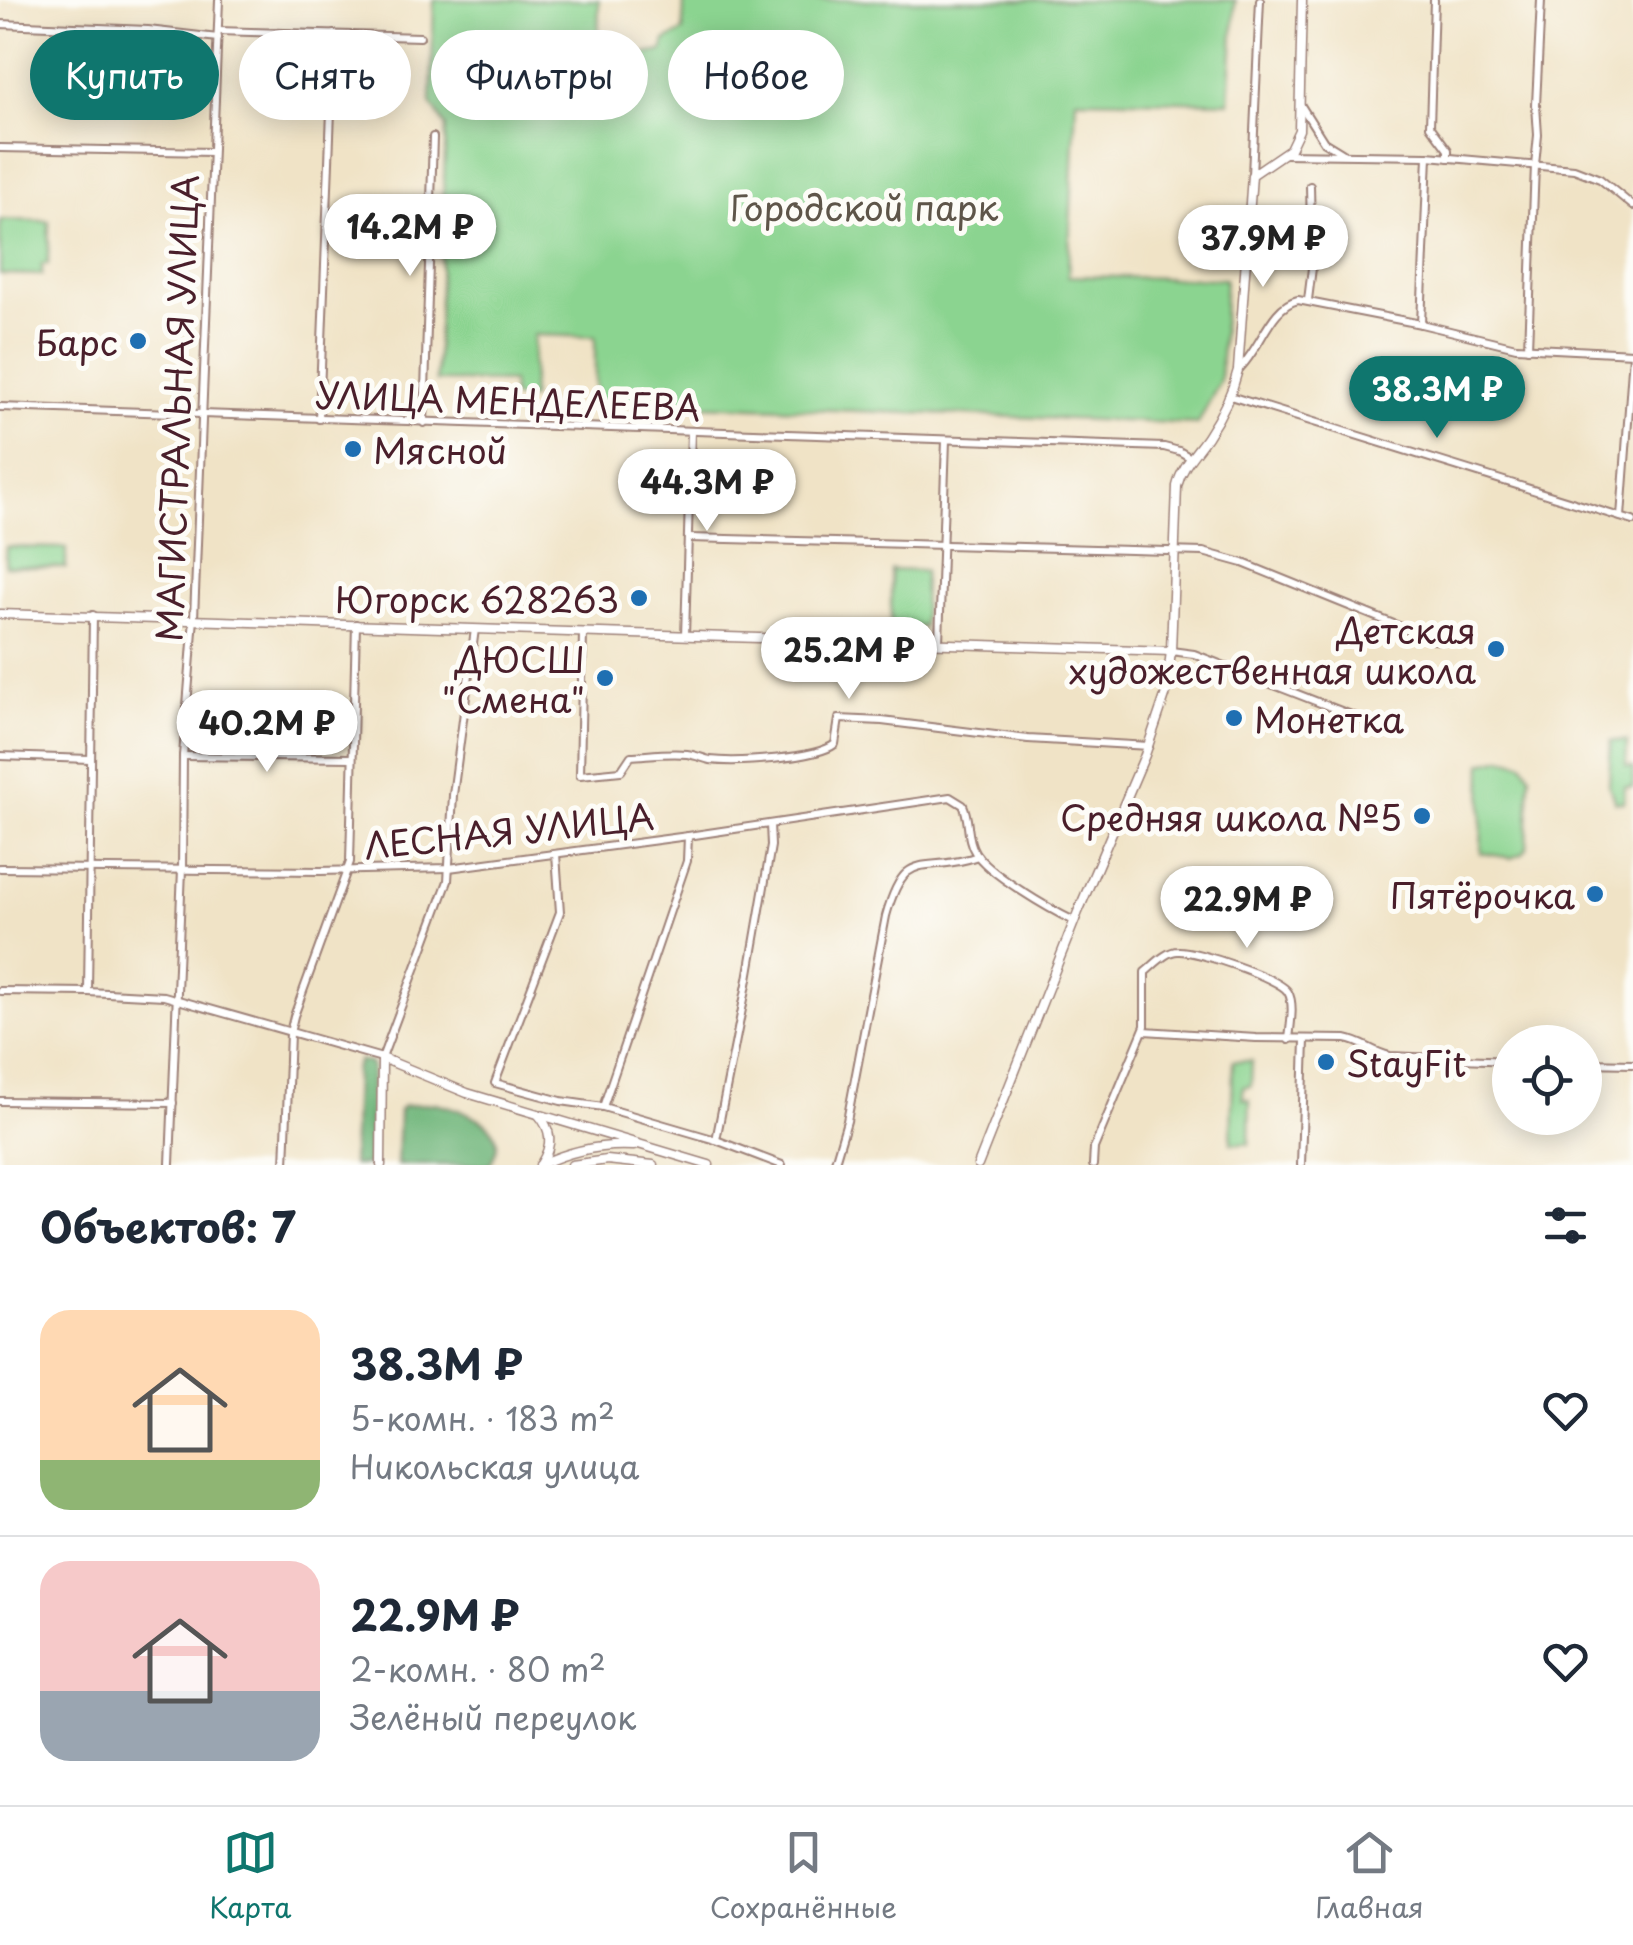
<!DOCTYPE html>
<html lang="ru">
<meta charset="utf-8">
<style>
:root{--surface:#fff;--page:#f6f6f7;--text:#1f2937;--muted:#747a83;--line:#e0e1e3;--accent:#0f766e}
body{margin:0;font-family:"Playpen Sans",sans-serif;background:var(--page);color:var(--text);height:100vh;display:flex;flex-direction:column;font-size:38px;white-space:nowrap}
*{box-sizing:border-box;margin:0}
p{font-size:32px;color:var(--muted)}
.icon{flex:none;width:55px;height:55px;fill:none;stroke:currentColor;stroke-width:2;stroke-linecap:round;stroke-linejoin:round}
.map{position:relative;height:1165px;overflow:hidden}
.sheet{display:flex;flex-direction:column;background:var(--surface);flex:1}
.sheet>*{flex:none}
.banner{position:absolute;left:30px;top:30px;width:1000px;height:90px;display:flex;gap:20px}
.controls{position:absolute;left:1492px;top:1025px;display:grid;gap:20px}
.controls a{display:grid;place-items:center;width:110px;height:110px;border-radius:50%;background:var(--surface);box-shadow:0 5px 25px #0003;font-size:50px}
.price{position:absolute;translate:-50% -85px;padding:0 22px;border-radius:35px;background:#fff;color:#222;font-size:32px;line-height:65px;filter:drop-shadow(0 2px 5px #0008)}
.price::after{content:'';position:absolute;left:50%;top:60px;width:30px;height:22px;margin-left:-15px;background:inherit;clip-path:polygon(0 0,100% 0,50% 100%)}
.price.current{background:var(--accent);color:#fff}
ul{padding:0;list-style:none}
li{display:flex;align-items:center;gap:30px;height:250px;padding:0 40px}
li+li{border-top:2px solid var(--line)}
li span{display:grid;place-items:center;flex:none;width:280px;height:200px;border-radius:30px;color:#555}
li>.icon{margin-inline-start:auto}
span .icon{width:120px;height:120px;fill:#fffc;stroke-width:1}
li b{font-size:42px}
h2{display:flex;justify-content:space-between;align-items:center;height:120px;padding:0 40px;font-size:42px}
.tag{padding:0 35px;border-radius:45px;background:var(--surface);box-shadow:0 5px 25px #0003;font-size:35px;line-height:90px}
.tag.current{background:var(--accent);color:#fff}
.tabs{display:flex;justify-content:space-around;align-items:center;height:140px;border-top:2px solid var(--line);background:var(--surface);font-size:28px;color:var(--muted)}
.tabs a{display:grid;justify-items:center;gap:5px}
.tabs .current{color:var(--accent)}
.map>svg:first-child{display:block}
.green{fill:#8bd490;stroke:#6a7a5e;stroke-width:2.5}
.forest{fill:#70b67a;stroke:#5d6a52;stroke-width:2.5}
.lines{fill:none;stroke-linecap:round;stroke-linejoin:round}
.minor-casing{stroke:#9d8178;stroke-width:10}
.tertiary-casing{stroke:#9d8178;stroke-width:11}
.minor{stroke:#fff;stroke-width:6}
.tertiary{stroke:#fff;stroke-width:8}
.poi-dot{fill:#1f6fb2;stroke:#fdfcf7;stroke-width:4}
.labels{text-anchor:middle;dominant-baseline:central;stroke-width:10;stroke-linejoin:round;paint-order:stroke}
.park-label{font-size:35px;fill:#5e5549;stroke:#fdfcf7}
.poi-label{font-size:35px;fill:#4a1f2b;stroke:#fdfcf7;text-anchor:end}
.street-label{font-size:35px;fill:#4a1f2b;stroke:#fdfcf7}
</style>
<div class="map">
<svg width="1633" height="1165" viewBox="0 0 1633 1165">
<rect width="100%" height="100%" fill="#fdfcf7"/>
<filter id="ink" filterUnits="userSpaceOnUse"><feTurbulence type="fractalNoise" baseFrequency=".01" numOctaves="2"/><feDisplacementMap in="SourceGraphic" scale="20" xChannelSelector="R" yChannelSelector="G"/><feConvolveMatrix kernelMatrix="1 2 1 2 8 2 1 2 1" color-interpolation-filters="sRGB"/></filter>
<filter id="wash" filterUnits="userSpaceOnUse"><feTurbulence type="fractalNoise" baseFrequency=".0048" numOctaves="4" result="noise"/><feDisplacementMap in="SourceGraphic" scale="40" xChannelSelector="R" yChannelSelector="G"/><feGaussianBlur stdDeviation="2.25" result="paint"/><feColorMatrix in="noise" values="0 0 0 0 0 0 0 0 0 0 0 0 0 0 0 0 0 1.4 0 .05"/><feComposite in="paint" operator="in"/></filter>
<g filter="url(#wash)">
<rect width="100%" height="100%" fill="#f0e3c6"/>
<g class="green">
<polygon points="434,0 599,0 598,54 604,58 643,62 645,54 662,51 665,41 683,32 684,0 1235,0 1229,102 1076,99 1068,276 1225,279 1220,381 1198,424 595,401 595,337 534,335 531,399 512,398 512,382 436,381 446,127 431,103"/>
<polygon points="0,220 49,221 48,264 42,264 42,275 0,274"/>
<polygon points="6,547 66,548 66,568 5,566"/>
<polygon points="891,570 924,571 923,627 891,627"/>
<polygon points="1611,741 1627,741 1626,767 1633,767 1633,787 1625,787 1624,802 1615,802 1609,786"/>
<polygon points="1503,758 1523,763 1530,775 1527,848 1523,853 1511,858 1481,853 1483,763"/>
<polygon points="1233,1061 1252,1061 1251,1086 1243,1087 1243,1099 1250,1100 1249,1144 1231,1143"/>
</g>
<g class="forest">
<polygon points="359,1060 370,1063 372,1068 368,1165 352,1165 355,1070"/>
<path d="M436 1103C464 1110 517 1125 489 1165H397L399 1110 403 1106Z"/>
</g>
</g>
<g filter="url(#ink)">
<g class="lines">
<g class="minor-casing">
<g id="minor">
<polyline points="1434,0 1430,126 1448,150 1448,158"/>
<polyline points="0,24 148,30 218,38"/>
<polyline points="218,31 420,37"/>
<polyline points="1300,104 1324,142 1342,153"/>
<polyline points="0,148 212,152"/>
<polyline points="1283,154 1428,156 1574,169 1600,179 1633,206"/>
<polyline points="1252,175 1260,0"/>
<polyline points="1308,300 1312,268 1310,186"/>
<polyline points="1421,324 1428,156"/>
<polyline points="1528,348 1535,165 1538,135 1536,105 1541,0"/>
<path d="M1238 370C1261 349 1270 306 1298 300L1421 324 1516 347 1633 353"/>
<polyline points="1230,396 1633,521"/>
<polyline points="0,407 1164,447 1179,451 1191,458"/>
<polyline points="319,419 334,34"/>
<polyline points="424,423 433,137"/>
<polyline points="1621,517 1633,354"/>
<polyline points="689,538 1203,552 1243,563 1433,640 1463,642"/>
<path d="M583 633 580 775 621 771 631 756C649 755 669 752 687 754 695 755 702 758 710 760 735 763 816 759 835 744L839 719 882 721 1028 739 1149 746"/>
<polyline points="685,636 691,431"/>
<polyline points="939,642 946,440"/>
<polyline points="1171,651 1194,654 1395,732"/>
<polyline points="0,756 90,759"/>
<polyline points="183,756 352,758"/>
<polyline points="556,854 560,912 495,1083 561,1101 603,1107 716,1140 782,1165"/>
<path d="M0 868 320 871 449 868 688 836 950 797 963 805C970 819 966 838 975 852 987 873 1051 910 1074 921"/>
<polyline points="0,991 88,992 164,996 382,1058 448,881 453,795 475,629"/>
<polyline points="88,992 93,615"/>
<path d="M1144 1031 1256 1038 1346 1039C1363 1042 1374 1053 1390 1056L1510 1061"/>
<polyline points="1585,1063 1633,1064"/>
<polyline points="0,1101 173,1103"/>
<polyline points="603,1107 687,861 688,836"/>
<polyline points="716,1140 748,979 771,846 770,824"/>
<polyline points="170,1164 182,869 183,756 194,618 219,0"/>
<polyline points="285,1165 290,1033 294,1016 350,862 356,624"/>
<path d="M834 1165 847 1121 886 916C906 844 923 876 978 856"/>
<path d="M1093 1165 1094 1148 1145 1026V972C1154 965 1166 951 1178 951 1195 950 1280 978 1288 992 1295 1004 1290 1026 1289 1040"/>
<polyline points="1301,1165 1305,1040"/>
</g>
</g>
<g class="tertiary-casing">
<g id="tertiary">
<polyline points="0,614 1171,651"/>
<path d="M538 1114C552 1130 553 1145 541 1164"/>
<polyline points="381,1165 382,1058 467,1093 709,1165"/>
<path d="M540 1165C571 1150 600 1144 634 1146"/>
<polyline points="572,1165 607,1160 653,1165"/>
<path d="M978 1165 1078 912 1145 755 1166 693 1171 651 1177 486C1182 466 1196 453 1207 437 1221 416 1232 394 1238 370L1252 175 1290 149 1299 130 1302 0"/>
</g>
</g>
<use href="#minor" class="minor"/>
<use href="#tertiary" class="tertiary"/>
</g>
</g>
<g class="poi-dot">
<circle cx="138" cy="341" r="10"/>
<circle cx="353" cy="449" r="10"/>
<circle cx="639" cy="598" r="10"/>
<circle cx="1496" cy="649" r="10"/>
<circle cx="605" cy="678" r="10"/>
<circle cx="1234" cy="718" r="10"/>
<circle cx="1422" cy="816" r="10"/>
<circle cx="1595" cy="894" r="10"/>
<circle cx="1326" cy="1062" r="10"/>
</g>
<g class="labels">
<g class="park-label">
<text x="864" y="206">Городской парк</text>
</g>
<g class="poi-label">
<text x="118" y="341">Барс</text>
<text x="373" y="449" text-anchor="start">Мясной</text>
<text x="619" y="598">Югорск 628263</text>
<text x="1476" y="629">Детская<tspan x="1476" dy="40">художественная школа</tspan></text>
<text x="585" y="658">ДЮСШ<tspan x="585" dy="40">"Смена"</tspan></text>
<text x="1254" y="718" text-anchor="start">Монетка</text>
<text x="1402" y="816">Средняя школа №5</text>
<text x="1575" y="894">Пятёрочка</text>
<text x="1346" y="1062" text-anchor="start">StayFit</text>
</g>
<g class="street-label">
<text transform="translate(508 400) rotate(2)">УЛИЦА МЕНДЕЛЕЕВА</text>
<text transform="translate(176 408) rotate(-88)">МАГИСТРАЛЬНАЯ УЛИЦА</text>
<text transform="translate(509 830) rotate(-6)">ЛЕСНАЯ УЛИЦА</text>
</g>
</g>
</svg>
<div class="controls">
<a><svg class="icon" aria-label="locate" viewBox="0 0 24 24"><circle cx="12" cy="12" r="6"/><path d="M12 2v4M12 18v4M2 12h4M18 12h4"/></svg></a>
</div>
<b class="price" style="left:410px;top:279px">14.2M ₽</b>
<b class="price" style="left:1263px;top:290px">37.9M ₽</b>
<b class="price current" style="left:1437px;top:441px">38.3M ₽</b>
<b class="price" style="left:707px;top:534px">44.3M ₽</b>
<b class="price" style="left:849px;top:702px">25.2M ₽</b>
<b class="price" style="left:267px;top:775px">40.2M ₽</b>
<b class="price" style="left:1247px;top:951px">22.9M ₽</b>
<div class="banner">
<a class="tag current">Купить</a>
<a class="tag">Снять</a>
<a class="tag">Фильтры</a>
<a class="tag">Новое</a>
</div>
</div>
<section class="sheet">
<h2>Объектов: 7<svg class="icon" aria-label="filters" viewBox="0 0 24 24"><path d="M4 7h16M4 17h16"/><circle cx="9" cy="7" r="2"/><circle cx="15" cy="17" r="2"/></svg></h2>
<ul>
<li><span style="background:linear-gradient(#ffd9b3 75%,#8fb573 0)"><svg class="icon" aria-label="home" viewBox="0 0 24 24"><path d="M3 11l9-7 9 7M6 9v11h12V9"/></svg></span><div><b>38.3M ₽</b><p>5-комн. · 183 m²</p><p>Никольская улица</p></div><svg class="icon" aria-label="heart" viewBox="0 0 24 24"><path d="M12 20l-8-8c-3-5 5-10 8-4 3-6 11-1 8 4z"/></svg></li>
<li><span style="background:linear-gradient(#f6c9c9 65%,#9aa5b1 0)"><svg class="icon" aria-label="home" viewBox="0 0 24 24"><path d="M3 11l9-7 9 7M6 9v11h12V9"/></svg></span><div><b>22.9M ₽</b><p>2-комн. · 80 m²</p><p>Зелёный переулок</p></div><svg class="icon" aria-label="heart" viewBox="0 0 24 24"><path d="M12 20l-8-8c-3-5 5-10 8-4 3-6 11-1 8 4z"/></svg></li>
</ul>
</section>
<nav class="tabs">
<a class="current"><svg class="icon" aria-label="map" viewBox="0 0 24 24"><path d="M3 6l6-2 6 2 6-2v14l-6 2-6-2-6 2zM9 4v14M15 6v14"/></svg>Карта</a>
<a><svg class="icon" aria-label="saved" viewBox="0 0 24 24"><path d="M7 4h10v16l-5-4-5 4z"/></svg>Сохранённые</a>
<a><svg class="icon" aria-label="home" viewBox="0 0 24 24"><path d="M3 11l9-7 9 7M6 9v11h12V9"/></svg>Главная</a>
</nav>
